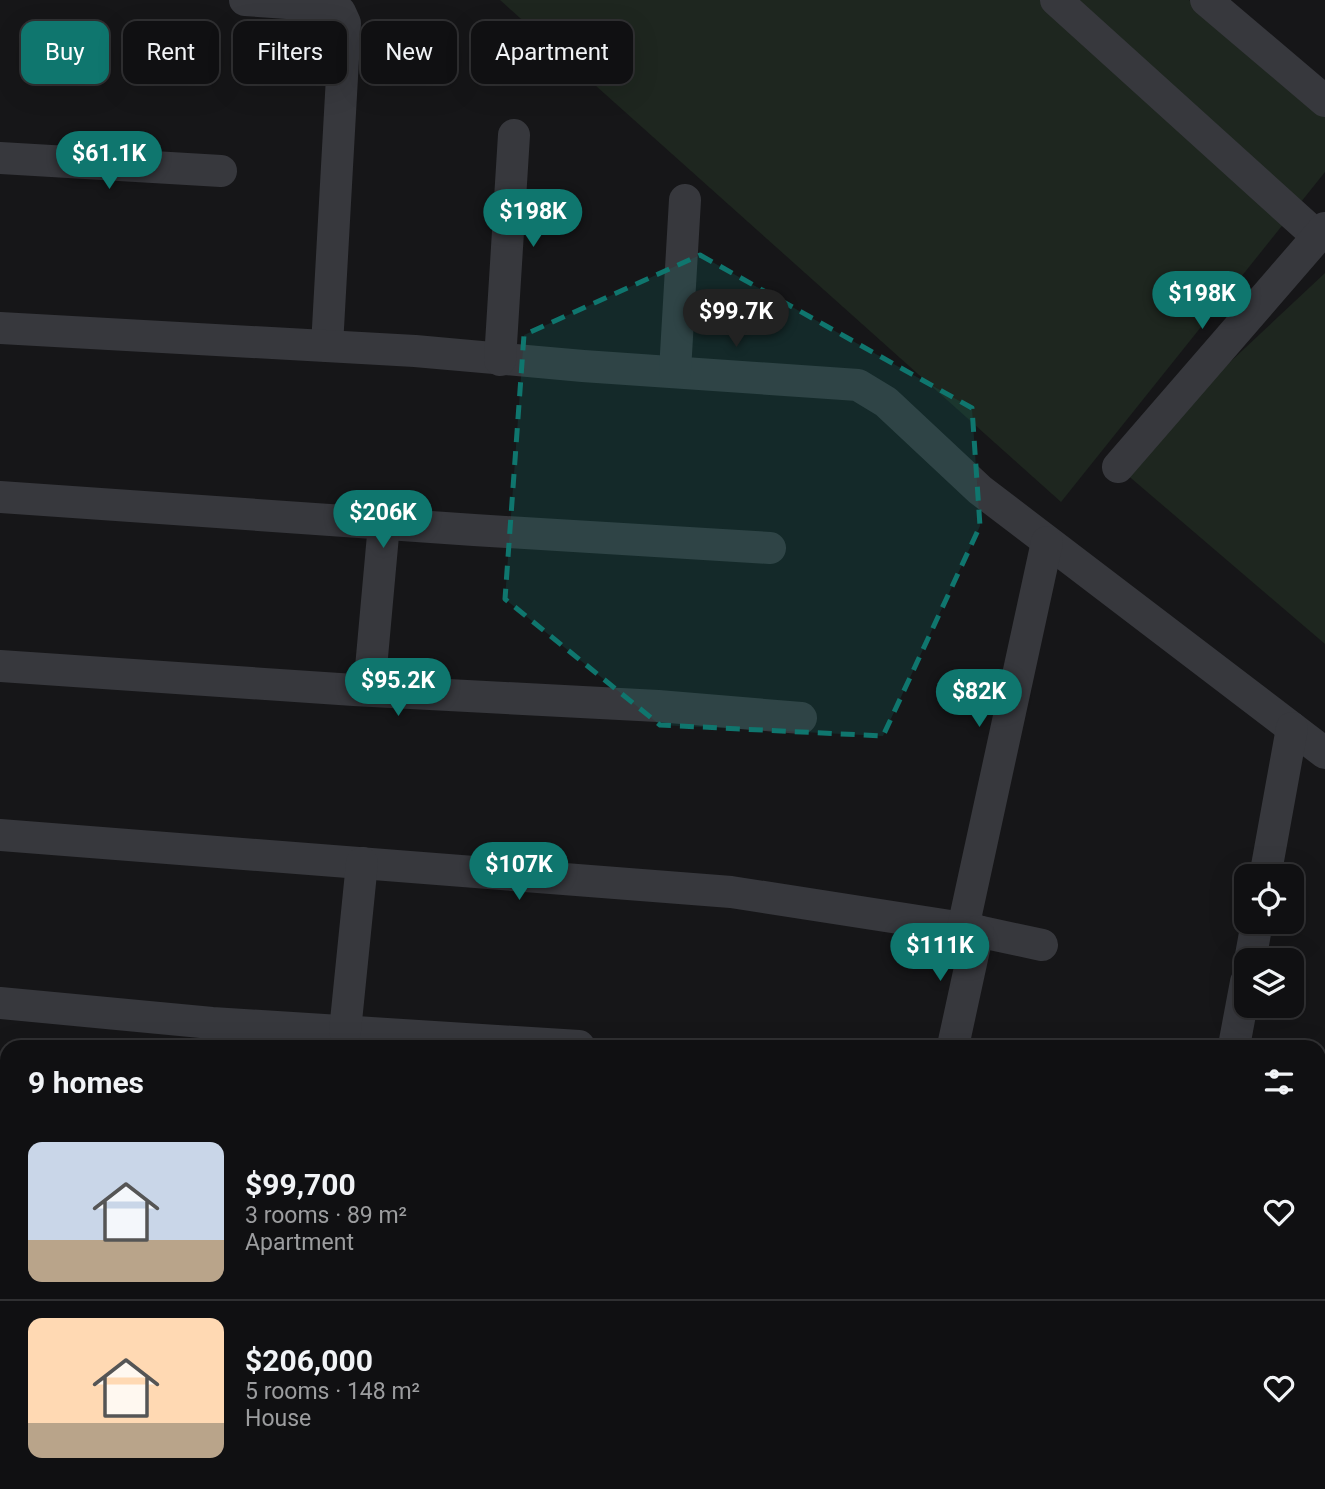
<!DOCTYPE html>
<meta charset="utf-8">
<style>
:root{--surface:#101012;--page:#19191b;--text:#f1f3f6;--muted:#9c9d9f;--line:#303032;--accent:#0f766e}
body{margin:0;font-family:Roboto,sans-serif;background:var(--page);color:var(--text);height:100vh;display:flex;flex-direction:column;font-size:26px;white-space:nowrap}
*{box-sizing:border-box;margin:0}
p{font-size:23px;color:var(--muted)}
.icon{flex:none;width:38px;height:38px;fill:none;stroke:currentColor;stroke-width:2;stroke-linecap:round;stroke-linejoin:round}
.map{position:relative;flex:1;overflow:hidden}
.drawer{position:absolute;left:0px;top:1040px;width:1326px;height:450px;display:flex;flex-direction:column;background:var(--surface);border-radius:21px 21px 0 0;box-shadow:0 7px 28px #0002,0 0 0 2px var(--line)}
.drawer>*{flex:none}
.banner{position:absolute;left:21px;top:21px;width:700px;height:63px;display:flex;gap:14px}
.fabs{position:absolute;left:1234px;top:864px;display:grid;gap:14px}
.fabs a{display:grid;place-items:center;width:70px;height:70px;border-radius:14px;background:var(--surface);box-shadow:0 7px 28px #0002,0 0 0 2px var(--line);font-size:35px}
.price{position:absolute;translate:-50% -60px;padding:0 16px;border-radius:24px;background:var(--accent);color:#fff;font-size:23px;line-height:46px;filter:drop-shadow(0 2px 4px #0008)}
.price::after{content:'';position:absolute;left:50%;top:42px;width:21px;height:16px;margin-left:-10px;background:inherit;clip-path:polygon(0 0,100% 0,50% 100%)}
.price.selected{background:#222;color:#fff}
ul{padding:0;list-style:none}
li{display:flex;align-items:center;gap:21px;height:175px;padding:0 28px}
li+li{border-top:2px solid var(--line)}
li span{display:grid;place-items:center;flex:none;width:196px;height:140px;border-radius:14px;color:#555}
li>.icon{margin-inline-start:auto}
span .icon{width:84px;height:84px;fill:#fffc;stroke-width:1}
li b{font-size:30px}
h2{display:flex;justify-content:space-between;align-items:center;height:84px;padding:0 28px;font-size:30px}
.chip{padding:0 24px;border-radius:14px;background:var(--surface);box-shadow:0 7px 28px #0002,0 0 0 2px var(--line);font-size:24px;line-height:63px}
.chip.selected{background:var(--accent);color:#fff}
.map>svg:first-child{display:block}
.green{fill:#1e261f}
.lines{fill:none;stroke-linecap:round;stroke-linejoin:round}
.street{stroke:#37383d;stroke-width:32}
.marked{fill:#0f766e;fill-opacity:0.2;stroke:#0f766e;stroke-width:5;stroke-dasharray:14 9;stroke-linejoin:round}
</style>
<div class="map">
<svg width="1325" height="1489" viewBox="0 0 1325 1489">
<rect width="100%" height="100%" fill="#161618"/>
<g class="green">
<polygon points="500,0 1189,0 1325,116 1325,172 1061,502"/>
<polygon points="1325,273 1325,644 1118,467"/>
</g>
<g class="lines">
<g class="street">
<polyline points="245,0 330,6 340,12 345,23 327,346"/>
<polyline points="1056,0 1318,237"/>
<polyline points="1206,0 1325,101"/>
<polyline points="0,158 221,171"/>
<polyline points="0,328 415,351 583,366 858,385 886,402 980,490 1325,753"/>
<polyline points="500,360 514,135"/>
<polyline points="675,371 685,200"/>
<polyline points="1118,467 1325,228"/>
<polyline points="0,497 474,530 770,548"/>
<polyline points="0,666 354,690 658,706 801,718"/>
<polyline points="369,690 384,524"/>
<polyline points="0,835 731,892 963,928 1042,945"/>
<polyline points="1265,877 1292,728"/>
<polyline points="963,928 1047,542"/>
<polyline points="1250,961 1257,922"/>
<polyline points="0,1003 212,1023 579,1046"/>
<polyline points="345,1031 362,863"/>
<polyline points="953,1046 978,931"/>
<polyline points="1234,1046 1246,982"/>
<polyline points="0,1185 7,1186"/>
<polyline points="1320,1301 1325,1273"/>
<polyline points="0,1359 7,1359"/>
<polyline points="1320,1433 1325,1434"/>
<polyline points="686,1489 688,1482"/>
<polyline points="1153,1489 1154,1482"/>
</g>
</g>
<path class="marked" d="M700 255 972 408 980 526 883 736 660 725 505 599 524 335Z"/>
</svg>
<div class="fabs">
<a><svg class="icon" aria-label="locate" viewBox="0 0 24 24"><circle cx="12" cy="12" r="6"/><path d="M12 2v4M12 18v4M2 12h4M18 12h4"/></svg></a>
<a><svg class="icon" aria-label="layers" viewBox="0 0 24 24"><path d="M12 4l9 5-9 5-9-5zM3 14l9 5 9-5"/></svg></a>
</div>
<b class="price" style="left:109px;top:191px">$61.1K</b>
<b class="price" style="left:533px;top:249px">$198K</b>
<b class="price" style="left:1202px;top:331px">$198K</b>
<b class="price selected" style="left:736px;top:349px">$99.7K</b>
<b class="price" style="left:383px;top:550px">$206K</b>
<b class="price" style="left:398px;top:718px">$95.2K</b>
<b class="price" style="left:979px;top:729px">$82K</b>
<b class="price" style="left:519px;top:902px">$107K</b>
<b class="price" style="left:940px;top:983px">$111K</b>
<div class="banner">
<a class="chip selected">Buy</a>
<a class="chip">Rent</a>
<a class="chip">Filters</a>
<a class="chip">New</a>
<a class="chip">Apartment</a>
</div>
<section class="drawer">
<h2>9 homes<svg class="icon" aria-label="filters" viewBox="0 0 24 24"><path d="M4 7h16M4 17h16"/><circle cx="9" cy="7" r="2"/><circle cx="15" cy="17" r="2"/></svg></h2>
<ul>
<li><span style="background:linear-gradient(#c9d6e8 70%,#b9a48a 0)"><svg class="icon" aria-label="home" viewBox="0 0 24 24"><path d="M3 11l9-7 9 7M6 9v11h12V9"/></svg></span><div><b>$99,700</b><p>3 rooms · 89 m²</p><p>Apartment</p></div><svg class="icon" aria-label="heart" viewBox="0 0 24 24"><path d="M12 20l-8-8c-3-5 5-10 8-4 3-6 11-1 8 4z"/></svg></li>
<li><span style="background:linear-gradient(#ffd9b3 75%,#b9a48a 0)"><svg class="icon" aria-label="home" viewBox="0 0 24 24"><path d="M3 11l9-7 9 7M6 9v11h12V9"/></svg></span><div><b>$206,000</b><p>5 rooms · 148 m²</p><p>House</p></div><svg class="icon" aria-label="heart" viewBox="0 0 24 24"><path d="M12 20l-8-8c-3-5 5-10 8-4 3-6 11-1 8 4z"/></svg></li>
</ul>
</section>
</div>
